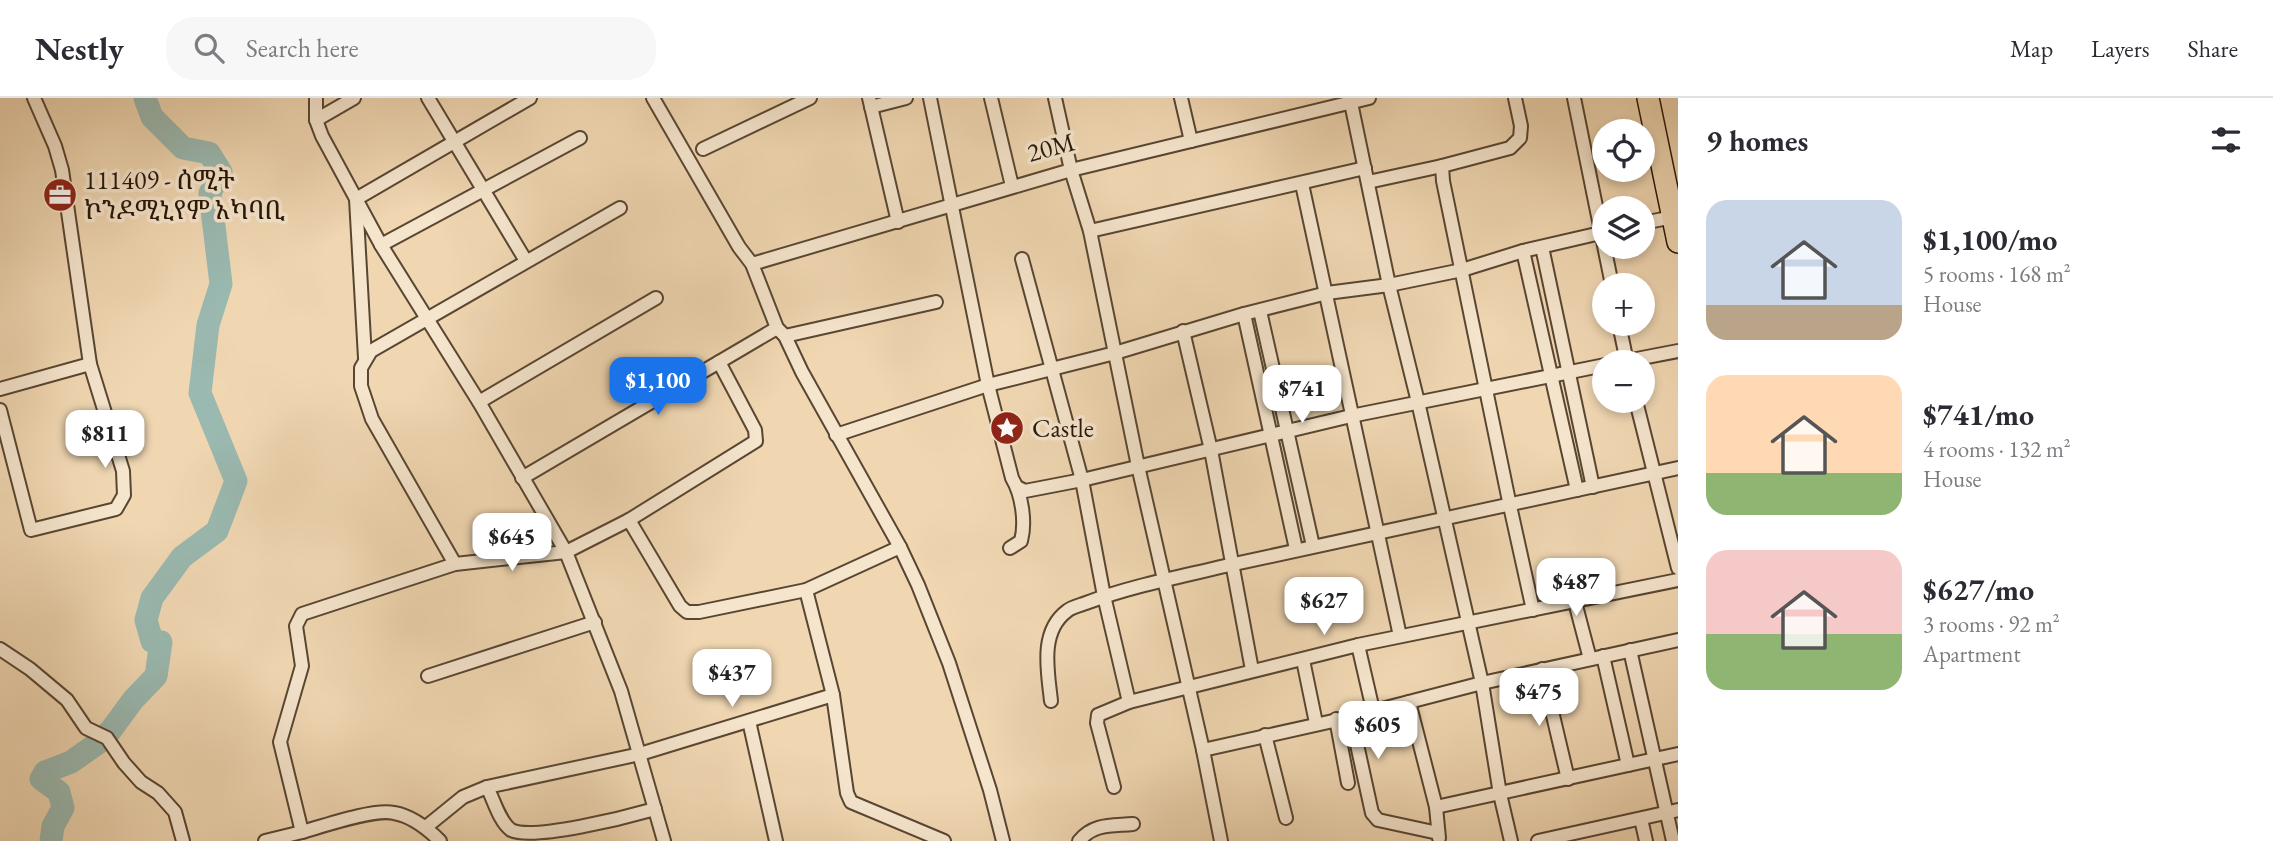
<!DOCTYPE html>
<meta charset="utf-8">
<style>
:root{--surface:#fff;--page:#f7f7f7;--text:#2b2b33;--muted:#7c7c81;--line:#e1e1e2;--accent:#1a73e8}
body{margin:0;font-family:"EB Garamond","Noto Serif Ethiopic",serif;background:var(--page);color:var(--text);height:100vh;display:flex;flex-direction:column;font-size:26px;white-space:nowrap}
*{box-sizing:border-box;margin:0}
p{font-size:23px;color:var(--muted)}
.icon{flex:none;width:38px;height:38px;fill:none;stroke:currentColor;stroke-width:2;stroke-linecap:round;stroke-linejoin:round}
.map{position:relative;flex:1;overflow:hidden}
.panel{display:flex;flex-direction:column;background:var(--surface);width:595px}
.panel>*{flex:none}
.controls{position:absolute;left:1592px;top:21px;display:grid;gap:14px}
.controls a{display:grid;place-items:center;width:63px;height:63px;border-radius:50%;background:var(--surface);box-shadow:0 4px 10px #0003;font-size:35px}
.price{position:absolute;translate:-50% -60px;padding:0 16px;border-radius:14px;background:#fff;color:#222;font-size:23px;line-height:46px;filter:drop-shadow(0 2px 4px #0008)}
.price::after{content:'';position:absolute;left:50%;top:42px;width:21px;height:16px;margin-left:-10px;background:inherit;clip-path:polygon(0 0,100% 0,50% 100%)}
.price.on{background:var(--accent);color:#fff}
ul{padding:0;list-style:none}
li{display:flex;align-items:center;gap:21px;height:175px;padding:0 28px}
li span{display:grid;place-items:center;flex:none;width:196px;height:140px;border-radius:21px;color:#555}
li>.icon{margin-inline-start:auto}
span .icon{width:84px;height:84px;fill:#fffc;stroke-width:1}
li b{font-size:30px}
h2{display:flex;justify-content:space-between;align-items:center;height:84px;padding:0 28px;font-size:30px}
header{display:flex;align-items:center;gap:42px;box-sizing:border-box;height:98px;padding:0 35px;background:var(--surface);border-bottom:2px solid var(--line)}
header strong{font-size:33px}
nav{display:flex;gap:38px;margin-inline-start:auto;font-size:24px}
.search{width:490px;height:63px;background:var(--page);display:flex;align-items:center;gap:18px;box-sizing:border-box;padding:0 24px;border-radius:28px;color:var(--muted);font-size:26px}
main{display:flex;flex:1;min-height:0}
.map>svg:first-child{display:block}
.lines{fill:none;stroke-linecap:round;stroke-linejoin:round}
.river{stroke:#9ab9b0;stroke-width:23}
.minor-casing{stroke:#594632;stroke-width:16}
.primary-casing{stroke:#271607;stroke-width:24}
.minor{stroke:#f5e5cd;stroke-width:12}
.primary{stroke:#f0d7b2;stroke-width:21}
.labels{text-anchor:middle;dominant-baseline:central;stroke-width:7;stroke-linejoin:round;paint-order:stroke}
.street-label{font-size:26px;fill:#271607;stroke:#f5e5cd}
.poi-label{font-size:26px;fill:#271607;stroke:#f5e5cd;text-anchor:start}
</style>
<header>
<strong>Nestly</strong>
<div class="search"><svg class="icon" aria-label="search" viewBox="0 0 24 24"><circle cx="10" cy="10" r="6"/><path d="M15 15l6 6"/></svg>Search here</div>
<nav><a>Map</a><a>Layers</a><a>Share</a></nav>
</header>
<main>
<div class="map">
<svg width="1678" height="743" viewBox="0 0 1678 743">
<rect width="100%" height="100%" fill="#f0d7b2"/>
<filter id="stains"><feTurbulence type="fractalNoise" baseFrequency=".00286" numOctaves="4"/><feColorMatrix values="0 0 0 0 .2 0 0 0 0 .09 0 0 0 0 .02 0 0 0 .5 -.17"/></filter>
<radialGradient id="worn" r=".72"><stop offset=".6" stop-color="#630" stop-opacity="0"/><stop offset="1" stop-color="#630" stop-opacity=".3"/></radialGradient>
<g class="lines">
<polyline class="river" points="51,743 53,728 63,710 59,694 41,681 45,674 71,664 98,645 111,632 133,602 156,578 161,544 152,543 146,522 152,500 182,459 217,433 236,383 200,295 208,227 221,186 210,95 221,74 209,55 183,50 152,19 145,0"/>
<g class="minor-casing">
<g id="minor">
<polyline points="316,0 316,22 322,38 381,147 479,304 566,454 621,593 664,743"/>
<polyline points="428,0 526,163"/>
<polyline points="653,0 739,149 752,166 777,230 785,238 802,274 900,449 918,487 949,565 990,692 1003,743"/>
<polyline points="869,0 898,124"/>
<path d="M930 0 988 287 1012 380C1022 397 1026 424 1021 443L1010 450"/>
<polyline points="991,0 1012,88"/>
<polyline points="1055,0 1071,72 1090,133 1138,368 1203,652 1221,743"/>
<polyline points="1181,0 1191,43"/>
<polyline points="1350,0 1389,187 1418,304 1482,585 1500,696 1511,743"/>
<polyline points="1515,0 1521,28 1520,40 1510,50 1442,68 1443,83 1510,408 1533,512"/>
<polyline points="1574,0 1612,187"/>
<polyline points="871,9 906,0"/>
<polyline points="316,22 354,0"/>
<polyline points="703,51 810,0"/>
<polyline points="1368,84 1442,68"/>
<polyline points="1302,86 1400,538"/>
<polyline points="1643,125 1673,119"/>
<polyline points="1090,133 1365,70"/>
<polyline points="381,147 580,40"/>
<polyline points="1542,149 1593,389"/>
<polyline points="1523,153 1577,392"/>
<polyline points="1022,161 1082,382 1104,498 1129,604 1358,547 1678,482"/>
<polyline points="752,166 1071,72 1369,0"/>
<polyline points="1260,213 1313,448"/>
<polyline points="1244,216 1296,451"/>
<polyline points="1619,226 1627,264"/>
<polyline points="1183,233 1211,352 1252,572"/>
<polyline points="785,238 936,204"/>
<polyline points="365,260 356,101 530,0"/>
<polyline points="1621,264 1678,253"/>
<polyline points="0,291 90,266"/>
<polyline points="1636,303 1678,470"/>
<polyline points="479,304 656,200"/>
<polyline points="0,312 31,432 116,411 124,397 123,373 90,266 62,72 55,48 34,0"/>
<polyline points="836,337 988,287 1115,255 1244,216 1327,195 1389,187 1462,172 1523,153 1605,134"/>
<polyline points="522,380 777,230"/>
<polyline points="1017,389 1025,393 1082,382 1351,318 1605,267"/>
<polyline points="629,422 680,508 687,514 699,514 806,492 900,449"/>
<polyline points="455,466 372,321 361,288 361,270 371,253 620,110"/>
<polyline points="806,492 833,597 847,695 851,704 944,743"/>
<polyline points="1575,504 1590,561"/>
<polyline points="1358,547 1373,612"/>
<polyline points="0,551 30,571 67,602 86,630 107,640 124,665 141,684 158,695 175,714 183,743"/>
<polyline points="1630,552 1673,743"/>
<polyline points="1603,558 1628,667"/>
<polyline points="1303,562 1316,625"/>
<polyline points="1542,571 1568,681"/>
<polyline points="428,578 595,524"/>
<path d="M1051 603C1048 574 1039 534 1067 513 1071 509 1081 507 1086 505 1131 488 1179 479 1225 468 1376 435 1527 403 1678 370"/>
<polyline points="1409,604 1436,709 1439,740"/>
<polyline points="1351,619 1372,715 1378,722 1438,735"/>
<polyline points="1336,621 1348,685"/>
<polyline points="749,623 776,743"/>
<polyline points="1265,637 1286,720"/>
<polyline points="1203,652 1351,619 1482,585 1678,542"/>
<path d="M487 689C494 702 499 723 511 732 533 743 627 719 655 711"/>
<polyline points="1114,689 1097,625 1098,617 1129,604"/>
<polyline points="1436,709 1678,656"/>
<polyline points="1641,721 1646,743"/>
<polyline points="426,729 463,699 487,689 640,656 833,597"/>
<path d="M302 734C323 728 375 710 394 715 412 718 428 731 440 743"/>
<polyline points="265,743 302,734 280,644 302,568 296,528 302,516 455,466 566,454 629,422 756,343 755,332 719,264"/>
<path d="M1079 743C1094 725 1112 728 1133 726"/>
<polyline points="1538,743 1678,712"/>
</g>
</g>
<g class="primary-casing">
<polyline id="primary" points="1648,0 1678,144"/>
</g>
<use href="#minor" class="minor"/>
<use href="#primary" class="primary"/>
</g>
<defs>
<g id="office-disc" transform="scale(1.75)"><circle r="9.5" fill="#8f2418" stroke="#f5e5cd"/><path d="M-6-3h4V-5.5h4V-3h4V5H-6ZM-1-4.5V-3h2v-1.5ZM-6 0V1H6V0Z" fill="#fff"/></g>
<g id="sight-disc" transform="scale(1.75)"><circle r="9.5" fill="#8f2418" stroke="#f5e5cd"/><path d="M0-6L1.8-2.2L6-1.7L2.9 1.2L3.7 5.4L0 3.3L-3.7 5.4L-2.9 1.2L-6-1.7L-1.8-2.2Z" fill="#fff"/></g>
</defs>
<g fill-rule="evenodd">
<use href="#office-disc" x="60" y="97"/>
<use href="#sight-disc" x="1007" y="330"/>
</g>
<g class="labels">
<g class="street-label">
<text transform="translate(1051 49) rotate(-15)">20M</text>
</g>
<g class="poi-label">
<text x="84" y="82">111409 - ሰሚት<tspan x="84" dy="30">ኮንዶሚኒየም አካባቢ</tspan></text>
<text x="1032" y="330">Castle</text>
</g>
</g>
<rect width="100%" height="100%" filter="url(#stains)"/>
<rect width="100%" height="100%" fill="url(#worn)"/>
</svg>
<div class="controls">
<a><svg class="icon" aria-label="locate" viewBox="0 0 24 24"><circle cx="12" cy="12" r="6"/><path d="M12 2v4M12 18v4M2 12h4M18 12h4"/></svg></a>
<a><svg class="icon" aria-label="layers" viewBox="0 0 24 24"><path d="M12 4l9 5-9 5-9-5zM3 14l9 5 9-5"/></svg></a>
<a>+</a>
<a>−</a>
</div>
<b class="price on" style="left:658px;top:319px">$1,100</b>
<b class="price" style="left:1302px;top:327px">$741</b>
<b class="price" style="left:105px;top:372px">$811</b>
<b class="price" style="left:512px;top:475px">$645</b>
<b class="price" style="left:1576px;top:520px">$487</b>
<b class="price" style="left:1324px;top:539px">$627</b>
<b class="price" style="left:732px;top:611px">$437</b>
<b class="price" style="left:1539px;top:630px">$475</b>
<b class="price" style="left:1378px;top:663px">$605</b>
</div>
<section class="panel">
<h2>9 homes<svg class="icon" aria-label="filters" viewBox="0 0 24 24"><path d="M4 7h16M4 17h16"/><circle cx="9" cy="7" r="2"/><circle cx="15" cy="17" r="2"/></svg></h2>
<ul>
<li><span style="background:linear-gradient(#c9d6e8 75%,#b9a48a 0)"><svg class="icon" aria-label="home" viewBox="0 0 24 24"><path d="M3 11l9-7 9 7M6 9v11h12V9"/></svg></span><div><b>$1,100/mo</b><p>5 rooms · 168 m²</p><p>House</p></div></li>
<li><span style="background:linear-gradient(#ffd9b3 70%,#8fb573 0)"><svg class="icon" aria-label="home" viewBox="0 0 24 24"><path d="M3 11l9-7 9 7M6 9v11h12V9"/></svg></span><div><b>$741/mo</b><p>4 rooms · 132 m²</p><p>House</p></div></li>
<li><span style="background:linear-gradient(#f6c9c9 60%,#8fb573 0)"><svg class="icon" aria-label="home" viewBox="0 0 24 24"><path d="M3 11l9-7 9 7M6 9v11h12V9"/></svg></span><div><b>$627/mo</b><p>3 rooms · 92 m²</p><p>Apartment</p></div></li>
</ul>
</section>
</main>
